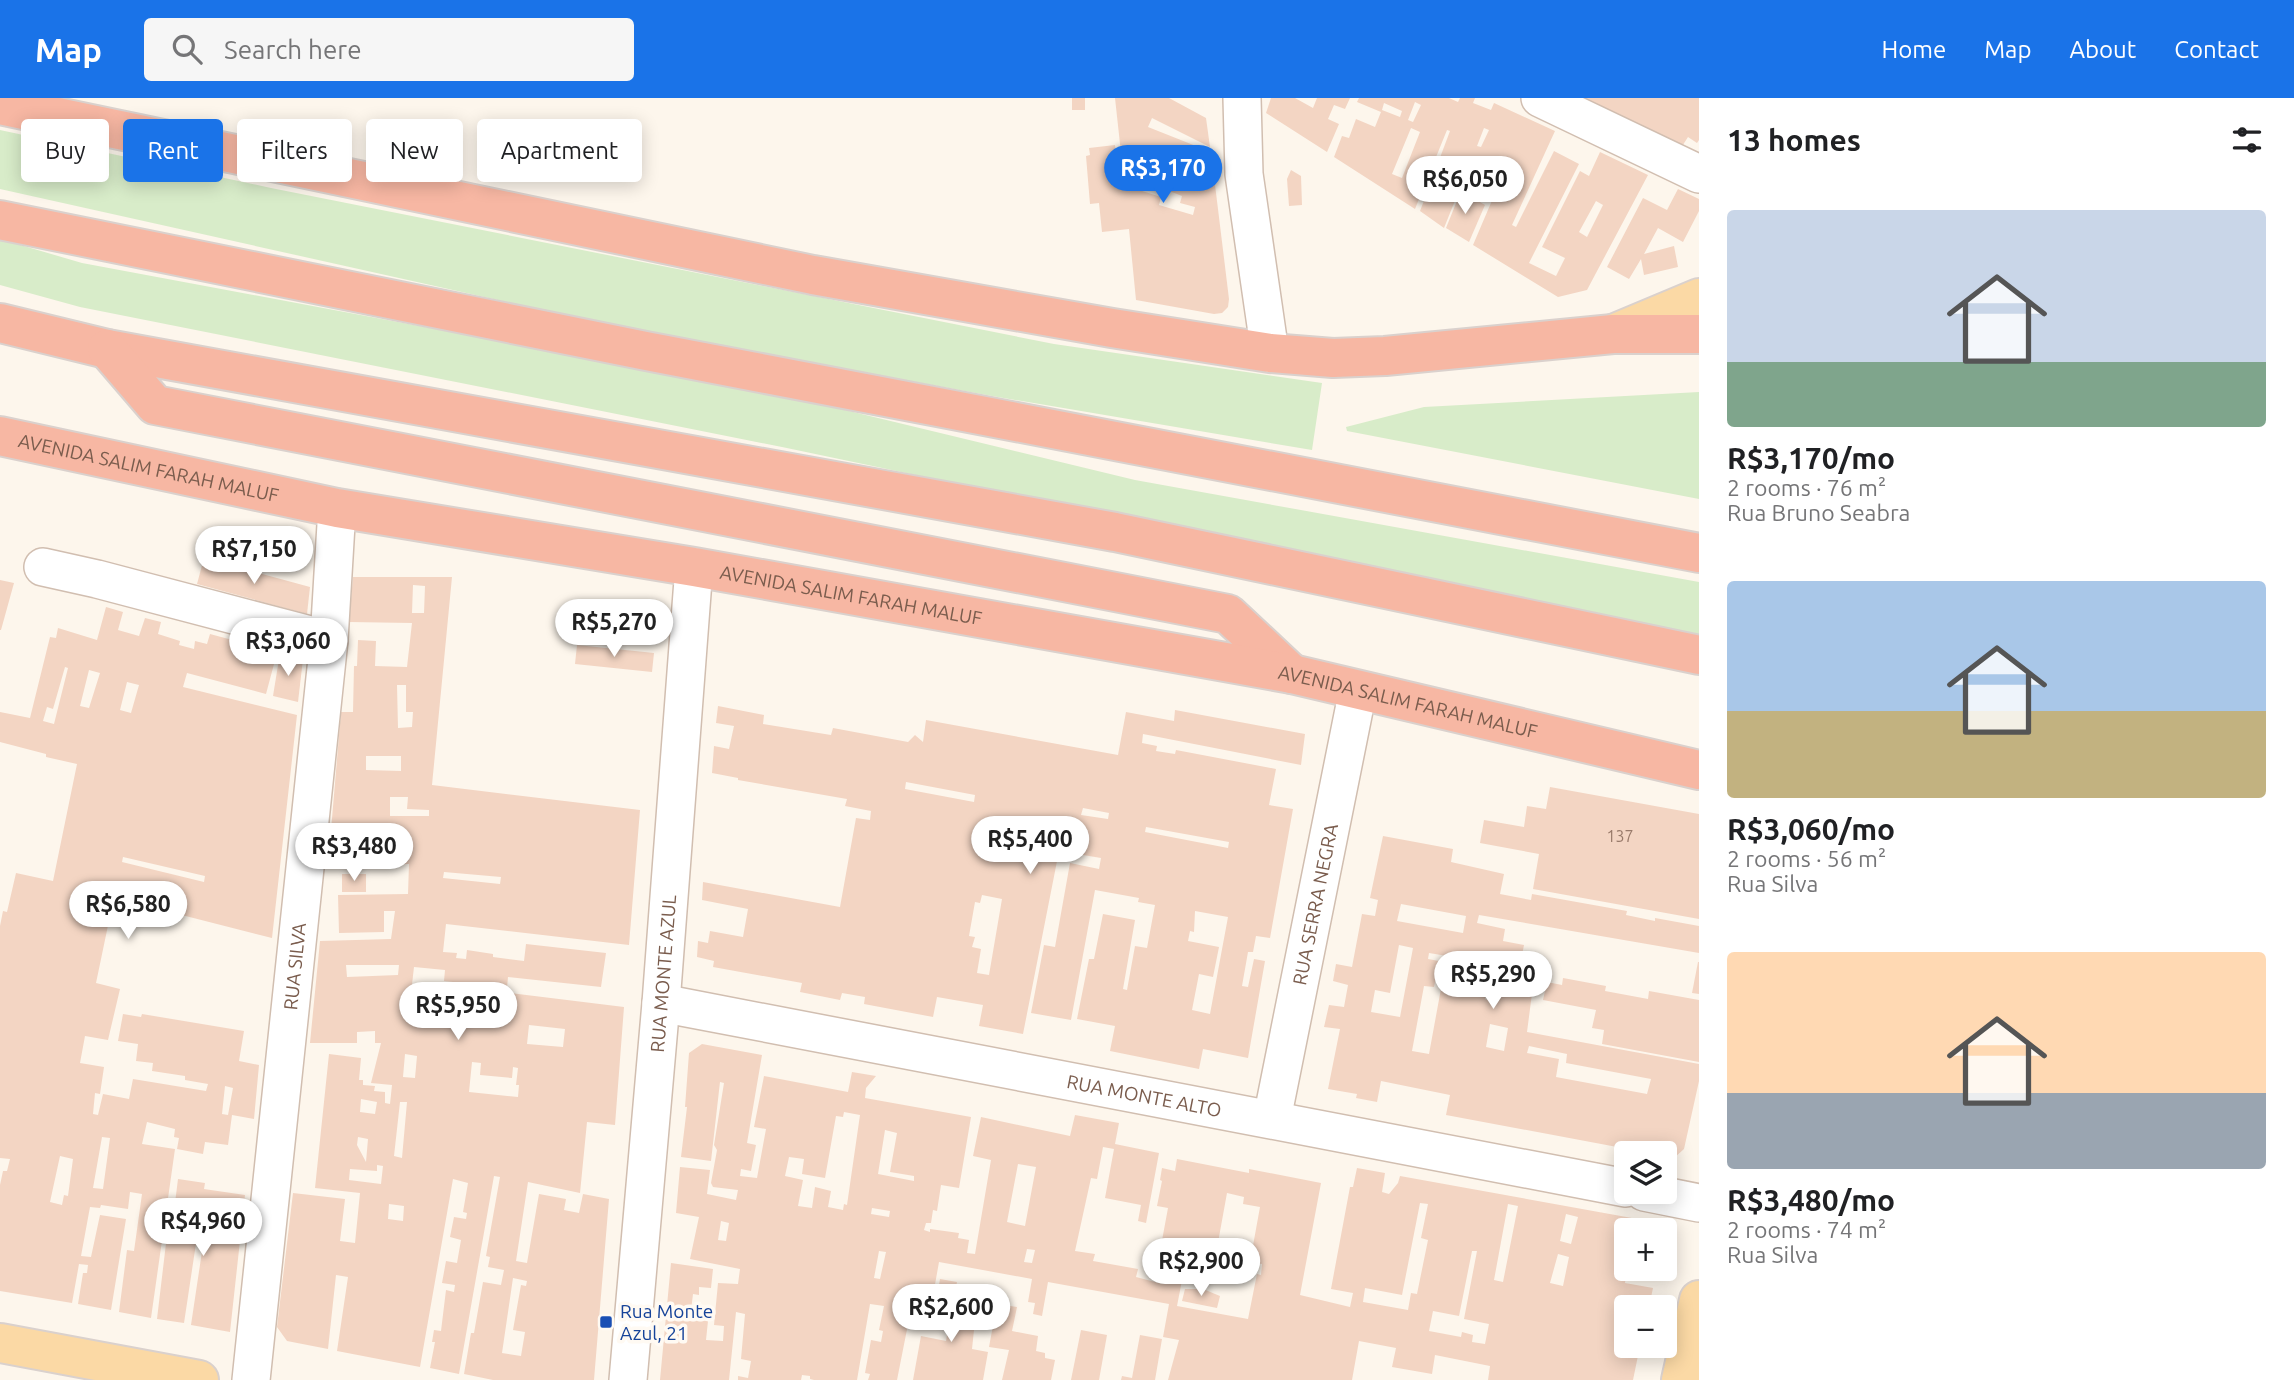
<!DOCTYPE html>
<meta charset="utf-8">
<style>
:root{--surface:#fff;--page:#f6f6f6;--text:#202124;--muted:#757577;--accent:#1a73e8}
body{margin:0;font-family:Ubuntu,sans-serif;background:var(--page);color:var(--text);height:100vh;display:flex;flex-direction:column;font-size:26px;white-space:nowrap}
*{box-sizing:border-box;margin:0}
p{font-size:23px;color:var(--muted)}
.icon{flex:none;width:38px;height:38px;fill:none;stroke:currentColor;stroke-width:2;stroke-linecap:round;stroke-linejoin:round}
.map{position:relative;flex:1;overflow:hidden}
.panel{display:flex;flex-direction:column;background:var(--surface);width:595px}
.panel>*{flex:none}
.guide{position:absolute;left:21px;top:21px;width:665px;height:63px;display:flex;gap:14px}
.fabs{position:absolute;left:1614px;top:1043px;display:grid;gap:14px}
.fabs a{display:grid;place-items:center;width:63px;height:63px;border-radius:7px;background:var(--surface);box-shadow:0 4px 18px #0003;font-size:35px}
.price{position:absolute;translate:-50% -60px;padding:0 16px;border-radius:24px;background:#fff;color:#222;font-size:23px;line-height:46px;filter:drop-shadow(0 2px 4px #0008)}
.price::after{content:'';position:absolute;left:50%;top:42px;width:21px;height:16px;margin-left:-10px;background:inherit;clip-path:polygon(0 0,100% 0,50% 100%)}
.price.selected{background:var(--accent);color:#fff}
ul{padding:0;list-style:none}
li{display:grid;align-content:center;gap:14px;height:371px;padding:0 28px}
li span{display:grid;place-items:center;height:217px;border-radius:7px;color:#555}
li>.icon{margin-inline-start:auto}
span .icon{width:126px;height:126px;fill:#fffc;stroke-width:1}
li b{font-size:30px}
h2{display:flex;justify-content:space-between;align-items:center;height:84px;padding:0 28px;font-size:30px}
.tag{padding:0 24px;border-radius:7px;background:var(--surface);box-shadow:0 4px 18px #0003;font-size:24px;line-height:63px}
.tag.selected{background:var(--accent);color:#fff}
header{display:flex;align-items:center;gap:42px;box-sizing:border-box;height:98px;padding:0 35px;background:var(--accent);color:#fff}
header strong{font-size:33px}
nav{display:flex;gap:38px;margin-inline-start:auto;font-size:24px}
.search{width:490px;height:63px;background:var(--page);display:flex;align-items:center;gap:18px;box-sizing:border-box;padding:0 24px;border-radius:7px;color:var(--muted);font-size:26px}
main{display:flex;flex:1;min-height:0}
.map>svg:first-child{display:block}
.green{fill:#d8ecc9}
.building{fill:#f3d5c3;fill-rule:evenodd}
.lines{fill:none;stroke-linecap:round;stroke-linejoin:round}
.minor-casing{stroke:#d1beb0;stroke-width:40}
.major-casing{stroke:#dad1cd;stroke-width:42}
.highway-casing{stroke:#dad1cd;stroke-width:42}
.minor{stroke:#fff;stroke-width:37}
.major{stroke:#fbd9a5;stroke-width:38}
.highway{stroke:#f7b7a3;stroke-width:38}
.transit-dot{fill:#1a4fb4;stroke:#fffaf3;stroke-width:2.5}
.labels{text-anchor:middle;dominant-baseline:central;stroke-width:7;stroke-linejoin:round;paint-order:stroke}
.number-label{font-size:16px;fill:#987a6a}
.street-label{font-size:19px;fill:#7a5c4d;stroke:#fffaf3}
.transit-label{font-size:19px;fill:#164399;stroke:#fffaf3;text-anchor:start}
</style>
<header>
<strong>Map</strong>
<div class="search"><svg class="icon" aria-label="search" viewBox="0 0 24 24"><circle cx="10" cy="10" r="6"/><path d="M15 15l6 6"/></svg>Search here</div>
<nav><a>Home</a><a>Map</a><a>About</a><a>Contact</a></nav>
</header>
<main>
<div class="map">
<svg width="1699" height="1282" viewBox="0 0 1699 1282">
<rect width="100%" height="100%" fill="#fdf6ec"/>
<g class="green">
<polygon points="0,32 271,90 1054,246 1322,285 1312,352 992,298 632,232 0,91"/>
<polygon points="0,141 82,165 762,292 1135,382 1699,484 1699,541 782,349 80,209 0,187"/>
<polygon points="1699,294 1699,401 1347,333 1346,329 1424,309"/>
</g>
<g class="building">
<rect x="1072" y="0" width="13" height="12"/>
<path d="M1115 0H1169L1206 20 1210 49 1152 20 1148 29 1211 54 1229 201 1228 209 1222 215 1214 216 1136 202 1129 131 1102 134 1099 105 1090 106 1086 58 1090 57 1089 50 1115 47 1116 56 1121 55ZM1142 82 1182 98 1180 105 1195 109 1193 117 1159 107 1161 99 1139 92Z"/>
<polygon points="1271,0 1295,0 1313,10 1317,0 1350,0 1345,11 1334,7 1328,21 1339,26 1327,54 1266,15"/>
<path d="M1359 0H1449L1458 4 1460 0H1475L1473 5 1491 12 1494 5 1555 33 1512 127 1516 129 1554 53 1579 66 1529 165 1556 178 1565 160 1542 149 1580 73 1589 78 1600 54 1648 77 1587 192 1558 199 1473 147 1508 65 1504 64 1488 102 1473 95 1478 84 1468 80 1476 62 1472 60 1444 130 1420 113 1432 82 1438 84 1445 68 1438 65 1450 33 1447 32 1415 111 1334 59 1342 38 1349 40 1356 21 1375 29 1381 14 1357 4ZM1415 4 1421 7 1413 24 1408 22ZM1384 5 1402 13 1400 19 1382 12ZM1411 30 1420 34 1402 80 1392 76ZM1484 30 1489 32 1481 49 1477 48ZM1596 103 1603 107 1587 139 1579 134Z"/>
<polygon points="1581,0 1699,0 1699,42 1697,45 1688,39 1679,53"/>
<polygon points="1291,72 1301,78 1302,107 1289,108 1287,81"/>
<polygon points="1678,91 1699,101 1699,113 1683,144 1658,130 1644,156 1674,148 1678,169 1644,177 1641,161 1629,181 1607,169 1643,100 1667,112"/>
<polygon points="1461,93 1485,107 1469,144 1446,130"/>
<polygon points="204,460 310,489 307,516 197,486"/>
<path d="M353 479H452L432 687 640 712 629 847 446 826 443 854 457 855 456 860 466 861 467 852 493 856V859L524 863 526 846 606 855 601 889 508 879 507 890 444 883 445 872 414 869 410 904V914L490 922 493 893 624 909 615 1027 587 1024 580 1095 528 1084 516 1163 527 1165 539 1096 566 1101 564 1112 579 1115 583 1096 609 1101 594 1282H493L464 1276 471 1235H474L483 1184 501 1187 504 1172 488 1169 490 1159 486 1158 500 1079 494 1078 459 1276 430 1270 435 1244H432L434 1232 441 1233 446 1192 454 1194 455 1187 442 1185 446 1163 457 1165 461 1142 450 1139 454 1119 466 1121 467 1115 463 1114 468 1085 453 1081 420 1269 337 1253 348 1179 336 1177 328 1251 287 1243 277 1229 293 1095 345 1101 340 1143 355 1145 360 1095 315 1090 329 956 361 960 359 982H363V987L375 988 374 993 385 994V1005L390 1006 392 987 371 985 381 945H375V933L357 934V945H310L320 843 391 841 395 813H384V834L339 835 338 797 408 796 409 766 328 768 341 614H353L354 568H357L358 542 376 543 375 568 407 569 412 525 349 524ZM413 487 425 488 424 515H412ZM397 587H406V614H413L412 629 398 630ZM366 658H401V673L366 672ZM390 699H408L407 711 429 712V718H390ZM444 774 501 779 500 786 443 780ZM346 867H399L398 877 347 879ZM529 927 565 931 563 949 527 946ZM405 956 417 958 415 980 403 979ZM472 964 481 965 480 977 512 980 513 969 518 970 516 987H519L518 999 469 994ZM361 1001 377 1004 375 1016 360 1014ZM400 1004H407L402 1060 394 1058ZM358 1039 368 1041 366 1064 357 1047ZM377 1067 383 1068 381 1086 349 1082 350 1071 377 1073ZM389 1106 404 1108 403 1123 388 1121ZM513 1180 527 1183 526 1188 521 1187 513 1232 525 1234 521 1258 502 1255Z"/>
<polygon points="0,482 14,485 1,532 0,532"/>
<path d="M106 509 123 514 118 532 139 538 145 520 161 524 158 536 180 543 179 547 194 551 195 543 207 546 210 536 247 546 244 559 274 566 266 596 187 575 183 589 297 617 272 840 170 814 171 809 115 794 96 885 120 891 108 942 85 938 80 965 104 969 100 996 95 995 93 1016 98 1017 103 996 129 1001 133 981 206 993 208 986 185 982V978L152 973 153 965 136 963 138 946 118 943 123 916 141 919 142 916 244 933 239 963 259 967 254 1021 232 1017 228 1047 205 1044 203 1056 177 1051 179 1040 174 1039 175 1031 147 1024 142 1046 175 1051 151 1220 119 1214 127 1152 134 1153 142 1096 130 1094 128 1111 101 1107 100 1110 90 1109 81 1158 91 1159 100 1117 126 1121 111 1212 78 1206 83 1175H87L88 1167 79 1166 72 1205 0 1193V1087L3 1073H7L10 1061 0 1060V828L3 813 7 814 16 775 53 783 77 666 46 659V656L0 644V614L30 620 50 539 56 540 58 530 97 542ZM65 569 68 570 54 626 43 623 47 609 53 611ZM89 572 100 575 89 610 80 608ZM127 584 139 587 131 615 120 612ZM123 759 205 778 204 784 122 764ZM225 988 233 990 228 1017 222 1016ZM102 1039 110 1040 103 1091 93 1090ZM60 1058 73 1061 68 1098 64 1097 62 1107 50 1104Z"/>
<polygon points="577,547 654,555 652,574 575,566"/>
<polygon points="280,555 303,561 298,604 273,598"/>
<path d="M718 608 764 617 763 626 831 637 833 630 908 644 915 637 923 644 926 622 1118 657 1126 614 1174 623 1175 612 1305 636 1301 667 1143 636 1142 645 1157 648 1156 653 1175 656 1176 652 1276 671 1269 707 1293 711 1270 840 1256 838 1253 854H1248L1242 888 1248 889 1254 861 1265 863 1248 960 1203 951 1199 971 1110 953 1115 928 1077 921 1089 861H1094L1103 816 1135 822 1123 891 1127 892 1135 848 1147 850 1155 807 1138 804 1139 800 1095 792 1071 922 1031 915 1044 847 1055 849 1070 765 1099 771 1101 760 1059 753 1023 936 979 928 983 907 937 899 933 919 864 906 865 899 842 895 840 902 800 894 802 885 713 869 714 863 697 859 698 843 708 845 710 833 743 839 748 811 702 802 703 784 840 809 856 720 870 722 871 713 845 708 847 701 738 682V680L712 675 714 648 729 651 734 628 716 625ZM906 684 975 697 974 704 905 691ZM1083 710 1109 715 1108 721 1081 717ZM1146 729 1229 744 1228 750 1145 734ZM982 797 1002 801 989 877 977 875 981 851 972 849 975 839 969 838 975 804 980 805ZM1195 813 1228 819 1210 916 1192 912 1199 876 1213 879 1219 849 1188 843 1190 833 1194 834Z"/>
<polygon points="1550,689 1699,716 1699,821 1533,791 1539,756 1480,745 1484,722 1524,729 1527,708 1546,711"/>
<path d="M1383 738 1453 751 1451 764 1504 776 1500 796 1531 802 1532 796 1627 813 1626 817 1655 823V820L1699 828V855L1479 817 1477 825 1505 831 1503 843 1524 847 1521 862 1536 865 1527 934 1699 966V983L1684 1051 1674 1060 1664 1058V1055H1649L1446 1017 1450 997 1381 983 1377 1004 1356 1000 1357 996 1328 991 1340 931 1324 929 1329 907 1344 909 1348 887 1333 883 1336 866 1352 869 1362 816 1375 818 1378 802 1370 800ZM1401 806 1466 818 1463 835 1397 823ZM1399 847 1413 850 1400 919 1371 914 1375 892 1390 895ZM1429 855 1447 858 1429 956 1412 953 1424 888 1434 889 1439 863 1428 861ZM1490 870 1497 871 1491 903 1485 901ZM1490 926 1508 930 1504 953 1486 949ZM1529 948 1567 956 1566 965 1651 981 1647 996 1556 979 1559 961 1527 955Z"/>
<rect x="342" y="776" width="24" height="18"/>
<polygon points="1698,864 1699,864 1699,896 1692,895"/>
<polygon points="1563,880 1606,888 1605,893 1648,901 1649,893 1699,902 1699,964 1602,946 1604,932 1592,930 1596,912 1543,902 1547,884 1562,887"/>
<path d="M702 946 762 957 747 1045 756 1047 751 1073 741 1071 740 1078 757 1080 766 1031 754 1029 764 978 848 994 852 974 876 978 866 990 865 1000 971 1019 959 1090 941 1087 937 1113 933 1112 931 1125H926L924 1132 930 1134V1131L959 1135 958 1140 969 1142 967 1155 975 1156 991 1062 973 1058 981 1019 1070 1038 1075 1017 1119 1025 1115 1046 1159 1055 1146 1125 1138 1123 1141 1107 1105 1100 1114 1051 1103 1049 1097 1081 1091 1080 1075 1153 1095 1156 1093 1163 1138 1171 1136 1179 1159 1185 1166 1186 1169 1172 1160 1170 1161 1164H1158L1168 1110 1157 1108 1162 1083 1160 1082 1162 1070 1175 1073 1177 1061 1249 1075V1071L1321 1085 1300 1197 1350 1209 1353 1195 1331 1191 1350 1089H1353L1357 1070 1385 1075 1382 1094 1389 1096 1398 1085 1400 1078 1654 1124V1132H1626V1171H1652L1650 1182 1626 1178 1625 1185 1653 1190 1649 1209H1626V1248H1640L1633 1282H1488L1490 1268 1435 1257 1432 1276 1392 1269 1396 1250 1359 1243 1352 1282H1168L1179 1242 1163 1239 1169 1206 1048 1184 1042 1218 1033 1216 1035 1205 1028 1204 1032 1181 939 1164 931 1209 912 1206 897 1282H868L870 1276 865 1275 871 1242 881 1244 883 1233 879 1232 884 1208 870 1206 857 1282H814L810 1281V1278L802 1277 801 1282H738V1278L748 1280 751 1263 741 1261 745 1216 736 1214 729 1282H660L671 1165 713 1171 711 1190 699 1189V1197L693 1196 690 1221 708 1223 706 1242 723 1243 724 1228 714 1227 718 1185 738 1186 740 1171 690 1161 699 1119 676 1115 680 1069 710 1072 707 1096 736 1102 738 1092 713 1089 711 1085 717 1052 714 1047 724 985 720 984 711 1063 681 1059 687 1009H685L689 955ZM844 1014 860 1017 847 1107 844 1106 843 1112 828 1109 831 1093 815 1089 812 1110 798 1108 803 1082 785 1078 789 1059 804 1061 802 1076 825 1080 836 1018 843 1019ZM885 1032 897 1035 890 1074 914 1078V1083L878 1076ZM1018 1066 1036 1069 1025 1128 1007 1124ZM1227 1095 1244 1099 1243 1106 1260 1109 1250 1164 1262 1166 1261 1177 1257 1176 1248 1221 1177 1208 1184 1172 1219 1179 1224 1151 1217 1150ZM1420 1105 1428 1106 1421 1140 1428 1142 1417 1196 1411 1195 1408 1212 1363 1204 1365 1190 1402 1197ZM1508 1106 1518 1108 1503 1184 1494 1182ZM872 1110 890 1113 889 1119 871 1116ZM1566 1116 1578 1119 1571 1146 1560 1143ZM721 1123 729 1125 726 1143 718 1142ZM1027 1151 1035 1152 1032 1165 1024 1164ZM879 1153 886 1154 880 1181 874 1180ZM1472 1153H1477L1464 1221 1489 1226 1485 1246 1472 1244 1473 1237 1462 1234 1461 1239 1429 1233 1433 1213 1459 1218ZM1558 1156 1569 1159 1563 1188 1550 1185Z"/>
<polygon points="178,1081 205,1085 204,1091 245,1097 230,1234 191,1227 207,1120 200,1119 184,1225 157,1221 167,1137 179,1139 184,1106 175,1105"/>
<polygon points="940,1181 957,1184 953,1205 972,1208 971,1212 976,1213 972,1251 988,1254 983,1282 913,1282 921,1238 946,1243 950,1220 934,1216"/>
<polygon points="1185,1191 1203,1191 1220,1198 1217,1210 1182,1203"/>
<polygon points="997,1206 1017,1209 1012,1233 1038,1238 1036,1253 1045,1255 1045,1260 1055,1262 1051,1282 1002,1282 1009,1252 989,1249"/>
<polygon points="1081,1232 1107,1237 1099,1282 1071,1282"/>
<polygon points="1140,1237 1162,1241 1155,1282 1121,1282 1122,1278 1132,1280"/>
</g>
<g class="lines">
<g class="minor-casing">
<g id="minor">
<polyline points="1242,0 1244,76 1270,255"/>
<polyline points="1540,0 1699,76"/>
<polyline points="43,469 97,481 329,542"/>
<path id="s1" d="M661 905 1626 1090"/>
<path id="s2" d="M1272 1021 1358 592"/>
<polyline points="1644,1094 1699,1105"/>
<path id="s3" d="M251 1282 329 542 337 410"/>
<path id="s4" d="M628 1282 661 905 694 469"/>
</g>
</g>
<g class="major-casing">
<g id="major">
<polyline points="1613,236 1699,200"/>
<polyline points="0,1245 199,1282"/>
<polyline points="1681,1282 1699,1202"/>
</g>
</g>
<g class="highway-casing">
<g id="highway">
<polyline points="0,7 813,177 1112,230 1270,255 1333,260 1385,258 1613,236 1699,236"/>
<polyline points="0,122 646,253 1699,455"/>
<polyline points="0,225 107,251 1115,434 1699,557"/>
<polyline points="107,251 155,307 1228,516 1292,576"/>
<path id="s5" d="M0 338 337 410 694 469 1292 576 1699 672"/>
</g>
</g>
<use href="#minor" class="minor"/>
<use href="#major" class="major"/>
<use href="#highway" class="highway"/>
</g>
<rect class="transit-dot" x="599" y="1217" width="14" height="14" rx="3.5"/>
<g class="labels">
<g class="number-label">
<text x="1620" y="738">137</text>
</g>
<g class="street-label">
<text stroke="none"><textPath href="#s5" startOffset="152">AVENIDA SALIM FARAH MALUF</textPath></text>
<text stroke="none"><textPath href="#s5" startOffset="866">AVENIDA SALIM FARAH MALUF</textPath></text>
<text stroke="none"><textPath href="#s5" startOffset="1433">AVENIDA SALIM FARAH MALUF</textPath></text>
<text stroke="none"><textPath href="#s2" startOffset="219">RUA SERRA NEGRA</textPath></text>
<text stroke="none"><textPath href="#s3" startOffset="416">RUA SILVA</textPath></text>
<text stroke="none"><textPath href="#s4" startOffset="408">RUA MONTE AZUL</textPath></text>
<text stroke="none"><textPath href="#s1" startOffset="492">RUA MONTE ALTO</textPath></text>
</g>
<g class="transit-label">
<text x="620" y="1213">Rua Monte<tspan x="620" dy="22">Azul, 21</tspan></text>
</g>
</g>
</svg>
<div class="fabs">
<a><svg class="icon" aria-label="layers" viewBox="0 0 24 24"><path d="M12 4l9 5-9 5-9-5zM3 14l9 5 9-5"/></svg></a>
<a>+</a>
<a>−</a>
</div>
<b class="price selected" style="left:1163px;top:107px">R$3,170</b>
<b class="price" style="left:1465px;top:118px">R$6,050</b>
<b class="price" style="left:254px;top:488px">R$7,150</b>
<b class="price" style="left:614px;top:561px">R$5,270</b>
<b class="price" style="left:288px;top:580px">R$3,060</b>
<b class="price" style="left:1030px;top:778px">R$5,400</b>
<b class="price" style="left:354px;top:785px">R$3,480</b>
<b class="price" style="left:128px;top:843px">R$6,580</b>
<b class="price" style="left:1493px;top:913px">R$5,290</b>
<b class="price" style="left:458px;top:944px">R$5,950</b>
<b class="price" style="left:203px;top:1160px">R$4,960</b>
<b class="price" style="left:1201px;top:1200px">R$2,900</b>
<b class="price" style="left:951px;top:1246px">R$2,600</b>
<div class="guide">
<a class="tag">Buy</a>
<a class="tag selected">Rent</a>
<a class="tag">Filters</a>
<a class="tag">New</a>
<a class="tag">Apartment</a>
</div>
</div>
<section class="panel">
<h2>13 homes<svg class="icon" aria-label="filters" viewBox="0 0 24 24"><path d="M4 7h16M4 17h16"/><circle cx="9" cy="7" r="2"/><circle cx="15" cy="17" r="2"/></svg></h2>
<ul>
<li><span style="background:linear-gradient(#c9d6e8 70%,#7fa58c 0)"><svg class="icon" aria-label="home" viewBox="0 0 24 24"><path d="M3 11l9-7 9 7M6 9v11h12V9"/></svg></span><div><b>R$3,170/mo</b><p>2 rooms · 76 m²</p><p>Rua Bruno Seabra</p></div></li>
<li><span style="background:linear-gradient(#a9c7e8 60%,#c2b280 0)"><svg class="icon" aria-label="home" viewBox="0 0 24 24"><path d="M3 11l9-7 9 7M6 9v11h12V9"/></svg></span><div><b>R$3,060/mo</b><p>2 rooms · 56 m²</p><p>Rua Silva</p></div></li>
<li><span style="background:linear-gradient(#ffd9b3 65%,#9aa5b1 0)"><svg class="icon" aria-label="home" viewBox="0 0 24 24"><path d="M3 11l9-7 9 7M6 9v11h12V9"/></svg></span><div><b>R$3,480/mo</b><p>2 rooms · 74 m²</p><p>Rua Silva</p></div></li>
</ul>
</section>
</main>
